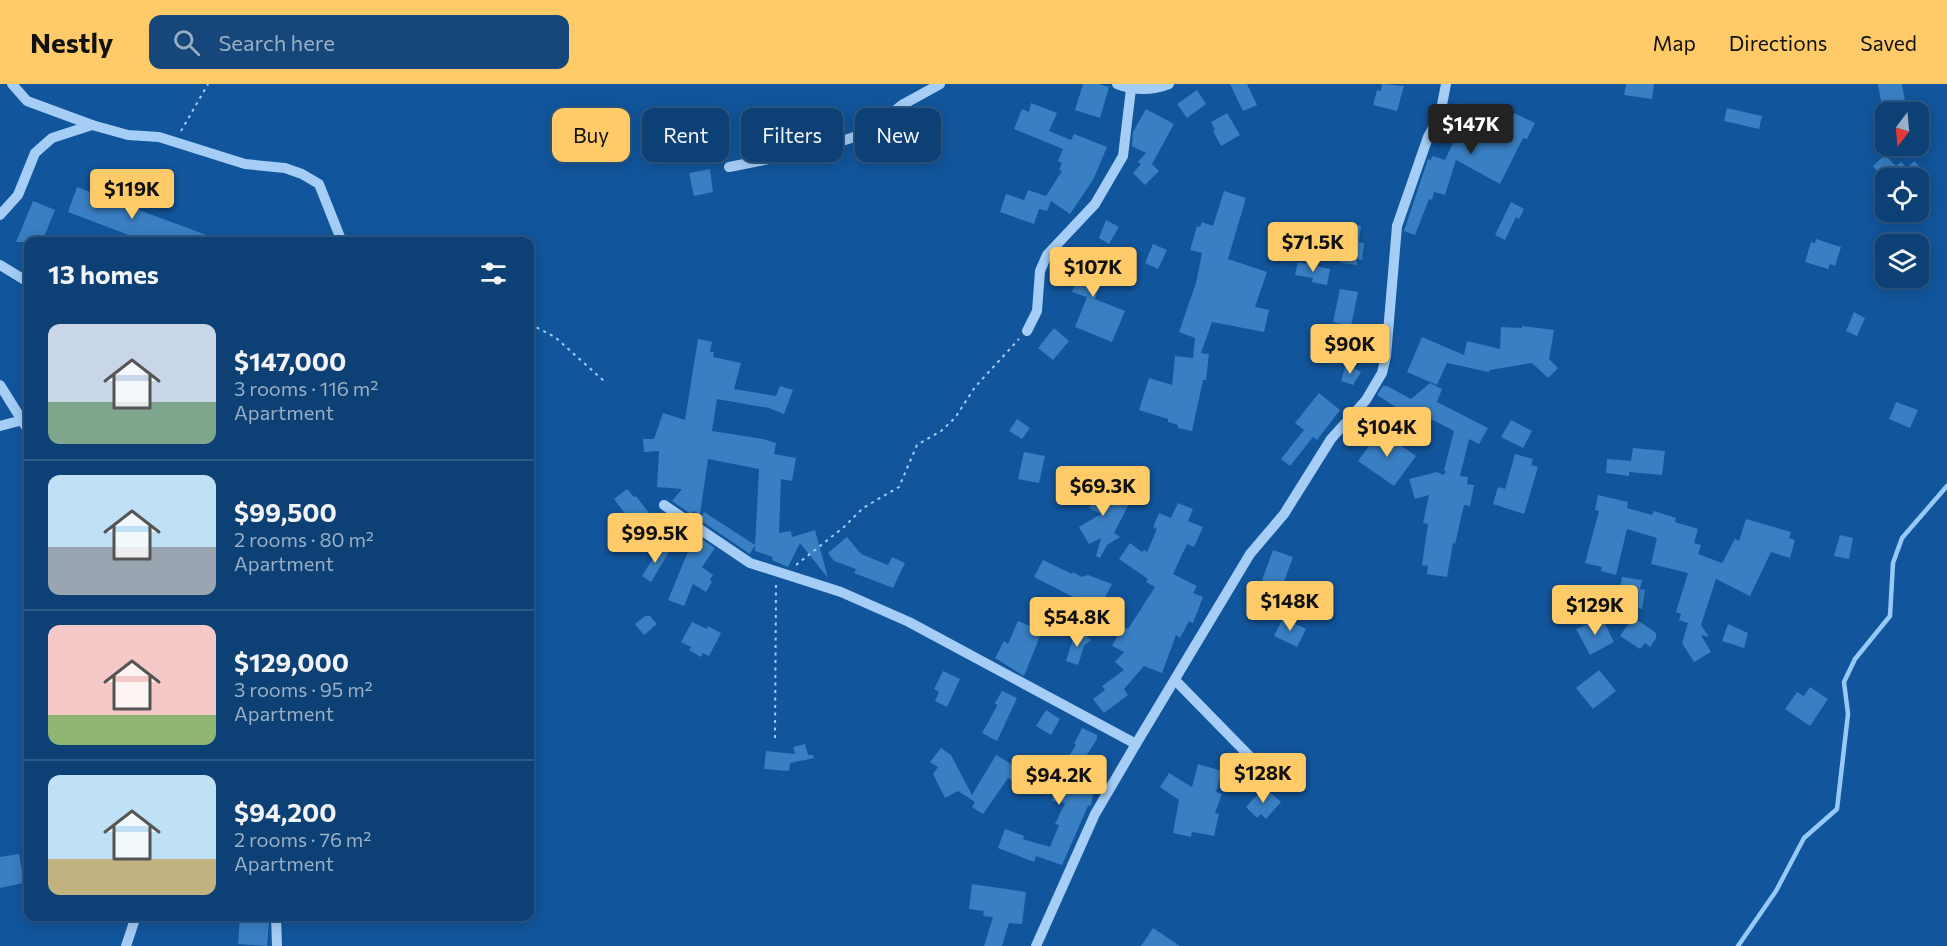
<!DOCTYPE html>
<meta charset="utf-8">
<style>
:root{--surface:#0d4075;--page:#16477a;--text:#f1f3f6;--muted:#9aafc5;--line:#2d5987;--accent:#ffcb68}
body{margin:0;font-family:Commissioner,sans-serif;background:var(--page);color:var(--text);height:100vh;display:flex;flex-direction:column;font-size:22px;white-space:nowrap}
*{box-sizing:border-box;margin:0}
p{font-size:20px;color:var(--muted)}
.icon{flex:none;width:33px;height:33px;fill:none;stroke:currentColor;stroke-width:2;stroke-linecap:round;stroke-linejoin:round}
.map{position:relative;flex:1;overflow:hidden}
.sheet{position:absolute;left:24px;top:153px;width:510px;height:684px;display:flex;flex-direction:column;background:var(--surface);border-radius:12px;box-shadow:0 3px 15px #0003,0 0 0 2px var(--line)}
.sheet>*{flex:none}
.top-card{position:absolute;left:552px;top:24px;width:570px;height:54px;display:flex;gap:12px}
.needle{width:39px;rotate:196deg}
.buttons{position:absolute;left:1875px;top:18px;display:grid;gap:12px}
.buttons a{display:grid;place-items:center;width:54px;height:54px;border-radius:12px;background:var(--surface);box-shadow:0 3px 15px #0003,0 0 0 2px var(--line);font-size:30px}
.price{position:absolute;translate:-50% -51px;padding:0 14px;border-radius:6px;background:var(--accent);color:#111;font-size:20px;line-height:39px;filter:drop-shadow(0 2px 3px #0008)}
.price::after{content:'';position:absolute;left:50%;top:36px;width:18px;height:14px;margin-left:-9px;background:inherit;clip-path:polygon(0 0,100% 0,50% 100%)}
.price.current{background:#222;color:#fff}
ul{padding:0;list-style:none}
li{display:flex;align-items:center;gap:18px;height:150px;padding:0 24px}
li+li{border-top:2px solid var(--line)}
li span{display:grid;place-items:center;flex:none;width:168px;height:120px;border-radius:12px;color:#555}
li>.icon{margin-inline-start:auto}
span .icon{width:72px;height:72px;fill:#fffc;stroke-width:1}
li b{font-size:26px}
h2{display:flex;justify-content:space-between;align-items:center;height:72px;padding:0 24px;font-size:26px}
.pill{padding:0 21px;border-radius:12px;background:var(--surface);box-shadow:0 3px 15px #0003,0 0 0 2px var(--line);font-size:21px;line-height:54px}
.pill.current{background:var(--accent);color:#111}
header{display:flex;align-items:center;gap:36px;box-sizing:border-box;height:84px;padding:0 30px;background:var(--accent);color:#111}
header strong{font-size:28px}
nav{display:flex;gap:33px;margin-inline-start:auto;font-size:21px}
.search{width:420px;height:54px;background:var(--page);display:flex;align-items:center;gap:15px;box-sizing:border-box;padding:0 21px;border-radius:12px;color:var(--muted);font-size:22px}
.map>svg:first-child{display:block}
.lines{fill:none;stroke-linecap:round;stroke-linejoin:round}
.stream{stroke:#97c9f8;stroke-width:4.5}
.building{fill:#397fc3}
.path{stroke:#a5cdf5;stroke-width:2;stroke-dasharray:3 4.5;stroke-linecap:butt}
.minor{stroke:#a5cdf5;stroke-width:10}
</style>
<header>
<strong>Nestly</strong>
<div class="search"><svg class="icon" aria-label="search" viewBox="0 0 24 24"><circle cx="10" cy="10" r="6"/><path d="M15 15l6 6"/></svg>Search here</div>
<nav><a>Map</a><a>Directions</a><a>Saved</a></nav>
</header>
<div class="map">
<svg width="1947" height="862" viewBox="0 0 1947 862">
<rect width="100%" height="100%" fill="#11559c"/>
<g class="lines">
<polyline class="stream" points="1738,862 1776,807 1804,754 1837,725 1848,630 1844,598 1855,575 1890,532 1893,479 1902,454 1947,402"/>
</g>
<g class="building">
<polygon points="1083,0 1099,0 1109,3 1100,34 1075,26"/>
<polygon points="1230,0 1247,0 1257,21 1243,27"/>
<polygon points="1382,0 1404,2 1397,27 1373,21 1377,6 1381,7"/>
<polygon points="1626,0 1654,0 1652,15 1624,11"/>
<polygon points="1878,0 1902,0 1907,28 1883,28"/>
<polygon points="1197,6 1206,20 1187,34 1177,20"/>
<polygon points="1031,19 1057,29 1049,47 1071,56 1074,50 1107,63 1093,96 1070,130 1051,117 1047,127 1039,125 1034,140 1000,128 1006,110 1024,116 1028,106 1046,112 1062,87 1059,86 1062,79 1058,77 1063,65 1014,45 1022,25 1029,28"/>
<polygon points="1458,19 1507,42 1514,29 1535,39 1527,55 1523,54 1500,100 1456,76 1445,111 1434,108 1432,116 1429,115 1415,151 1404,147 1428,75 1431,76 1432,72 1445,76 1460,44 1449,39"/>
<polygon points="1727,24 1762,32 1759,45 1724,37"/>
<polygon points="1146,25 1174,40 1152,80 1159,87 1145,101 1133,89 1141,80 1138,78 1146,69 1132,62 1133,48"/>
<polygon points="1227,29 1240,51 1221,62 1213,47 1215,46 1211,38"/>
<polygon points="1885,71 1896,82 1901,78 1907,84 1914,77 1931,94 1883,94 1873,82"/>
<polygon points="710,85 713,108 694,112 689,89"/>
<polygon points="77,103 220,156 220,158 147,158 68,128"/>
<polygon points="1224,107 1246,114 1228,175 1267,188 1255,223 1269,226 1264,248 1212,238 1201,269 1209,270 1206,296 1203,296 1192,347 1178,344 1178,341 1168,338 1168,335 1139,326 1149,294 1172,301 1175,272 1193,274 1195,254 1179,248 1196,199 1202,169 1190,166 1197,142 1200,143 1202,138 1213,142"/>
<polygon points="33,117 55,126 42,158 16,158"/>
<polygon points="1511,118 1524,125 1519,135 1516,133 1505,156 1495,151"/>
<polygon points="1106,136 1119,143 1109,160 1099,154"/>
<polygon points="1346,139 1361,142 1359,158 1364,159 1362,176 1357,175 1357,181 1340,179"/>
<polygon points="1816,155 1841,163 1835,182 1830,180 1828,185 1805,178 1811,158 1815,159"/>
<polygon points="1153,160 1167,166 1158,185 1145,179"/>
<polygon points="1070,165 1092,173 1089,180 1106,187 1095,215 1125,227 1112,258 1075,243 1087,213 1072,208 1079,189 1063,184"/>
<polygon points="1298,178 1330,185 1327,201 1312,198 1313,194 1295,191"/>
<polygon points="1340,205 1358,208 1351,242 1333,238"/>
<polygon points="1854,228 1865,234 1857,252 1846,247"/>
<polygon points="1522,242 1554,246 1549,275 1558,284 1548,294 1532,279 1490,286 1489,288 1447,279 1437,301 1407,288 1422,253 1464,271 1467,257 1500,265 1501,243 1522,244"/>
<polygon points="1054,244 1069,257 1053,276 1038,264"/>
<polygon points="698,255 712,258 710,268 714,268 713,273 741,279 734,305 776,312 780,302 793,306 784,330 769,324 717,315 712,347 763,355 776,359 774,370 796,374 792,397 781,395 779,449 791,447 792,453 815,446 828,494 800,459 788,483 772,476 773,473 755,467 755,461 750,470 700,436 704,428 755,461 759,385 708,375 700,430 693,427 691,430 672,417 682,405 657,403 659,367 644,368 643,355 654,355 663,329 685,336"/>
<polygon points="1346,280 1361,288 1353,301 1341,297"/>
<polygon points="1430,299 1442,305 1437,318 1488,344 1479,360 1469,355 1460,392 1468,393 1467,400 1474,401 1470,422 1464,421 1455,460 1453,459 1447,493 1427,490 1428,482 1422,481 1428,440 1423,439 1429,411 1415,415 1409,395 1437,388 1443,391 1446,388 1444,386 1454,347 1423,331 1407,344 1397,332 1402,327 1377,311 1383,302 1387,302 1411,315"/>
<polygon points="1319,309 1340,326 1317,356 1313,353 1290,382 1281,375 1304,346 1295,339"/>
<polygon points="1896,318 1918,326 1910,344 1889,335"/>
<polygon points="1017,335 1030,344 1022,355 1009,347"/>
<polygon points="1511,336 1532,347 1523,364 1501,353"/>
<polygon points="1380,347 1416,372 1394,402 1358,377"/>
<polygon points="1633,364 1665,367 1662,391 1629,388 1629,392 1606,389 1607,375 1631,377"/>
<polygon points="1024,368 1045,372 1039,399 1018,395"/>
<polygon points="1515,370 1533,375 1531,381 1538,383 1524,430 1493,420 1498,403 1505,405"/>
<polygon points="1090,399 1129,420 1114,449 1120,453 1107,461 1100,474 1096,472 1101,454 1089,460 1079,443 1101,430 1089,424 1092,419 1082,414"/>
<polygon points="627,405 634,413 636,412 652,433 637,445 614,415"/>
<polygon points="1598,411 1628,418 1627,424 1652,431 1654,427 1676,434 1675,438 1698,445 1694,459 1701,461 1698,470 1722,479 1735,455 1739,457 1746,435 1791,448 1789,454 1795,456 1790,474 1771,468 1750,512 1716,495 1701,541 1709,553 1701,551 1711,568 1694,578 1682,559 1688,539 1679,536 1681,530 1676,528 1688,489 1651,480 1657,454 1627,445 1616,491 1601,487 1602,483 1585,479 1599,427 1595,426"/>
<polygon points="1178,419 1193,425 1188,437 1203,443 1194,463 1187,460 1173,490 1197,502 1193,509 1203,513 1193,539 1189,537 1180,554 1176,551 1162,589 1144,582 1124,605 1128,611 1104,629 1093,615 1105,606 1102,602 1124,586 1115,578 1124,568 1112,562 1122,543 1128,545 1155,503 1146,498 1148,495 1119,475 1130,459 1142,468 1144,466 1147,468 1157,445 1153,443 1159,429 1171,434"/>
<polygon points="695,451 715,464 702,483 713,491 710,496 712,498 706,508 693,500 684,522 668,516"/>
<polygon points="1840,451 1853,454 1849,475 1834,472"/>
<polygon points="847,453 861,470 888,481 892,473 905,479 893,504 854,489 856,485 834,477 828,469"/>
<polygon points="660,463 669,468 651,498 642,492"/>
<polygon points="1273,466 1293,473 1282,503 1262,496"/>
<polygon points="1043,476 1072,490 1073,488 1082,493 1088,491 1112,500 1102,519 1092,514 1089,521 1034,493"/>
<polygon points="1622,493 1642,496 1640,505 1645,506 1642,525 1618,517"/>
<polygon points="645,532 650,532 657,540 644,551 635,540"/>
<polygon points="1633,533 1656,549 1656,554 1650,563 1645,559 1640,565 1620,552"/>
<polygon points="1283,534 1306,545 1297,563 1274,552"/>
<polygon points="1602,534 1614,558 1590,571 1576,545"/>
<polygon points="1018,537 1042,547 1024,592 995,574 1004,557 1008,560"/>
<polygon points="692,538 707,545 708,542 721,549 709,572 703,569 701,573 689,566 691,563 681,558"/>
<polygon points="1728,540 1748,549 1744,564 1722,557"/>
<polygon points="1080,546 1091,556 1084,562 1078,581 1066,577 1074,552"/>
<polygon points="1599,586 1616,607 1593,625 1576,604"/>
<polygon points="943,587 960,595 947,623 935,617 939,608 934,605"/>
<polygon points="1810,603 1828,615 1810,642 1785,625 1797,608 1804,612"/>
<polygon points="1002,607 1017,614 997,657 982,649 996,624 997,621 995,619"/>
<polygon points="1046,626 1060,635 1051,651 1036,642"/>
<polygon points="1082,644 1097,651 1097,655 1072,694 1095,698 1091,721 1088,722 1062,781 1036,772 1034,778 998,764 1005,745 1024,752 1023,755 1050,763 1059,741 1055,740 1065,719 1052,717 1054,706 1024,690 1030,679 1055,694 1076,661 1074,660"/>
<polygon points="805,660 808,671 813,671 814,674 790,679 789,687 764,685 766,667 795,670 793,663"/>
<polygon points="941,664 951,671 972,711 996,671 1018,684 1012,696 1008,694 983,730 972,723 975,718 958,707 945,714 933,690 938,683 930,678"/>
<polygon points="1198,680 1222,687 1216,708 1222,710 1215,729 1219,730 1214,752 1192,748 1191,753 1173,749 1179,716 1160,703 1169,689 1192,703"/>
<polygon points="1264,703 1281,718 1266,735 1261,730 1257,734 1246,723"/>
<polygon points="19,770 22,787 28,786 28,798 0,804 0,773"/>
<polygon points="972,800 1026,808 1022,840 1009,839 1002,862 984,862 993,833 983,832 984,827 969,825"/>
<polygon points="240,832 265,832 265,837 269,838 267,862 238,860"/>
<polygon points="1153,844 1180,862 1141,862"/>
</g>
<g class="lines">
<g class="path">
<polyline points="181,47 208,0"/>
<polyline points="530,240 555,253 605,298"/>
<polyline points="796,481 844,443 863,424 899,403 917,361 941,347 955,334 975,303 1019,255"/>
<polyline points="775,654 776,501"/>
</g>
<g class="minor">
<polyline points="12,0 27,17 92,41"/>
<path d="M1117 0C1135 7 1151 7 1169 0"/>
<polyline points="729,83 815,66 854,53 881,38 902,21 940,0"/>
<polyline points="0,131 18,111 35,69 52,54 92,41 128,51 159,53 245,80 285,84 302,90 319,100 342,158"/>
<polyline points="0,181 28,198"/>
<polyline points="1027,247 1037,227 1040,187 1047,171 1095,120 1123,72 1131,5"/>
<polyline points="0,301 28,346"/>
<polyline points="0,342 23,336"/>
<polyline points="664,421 750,479 841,508 909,538 1136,660"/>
<polyline points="1175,596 1267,690"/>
<polyline points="276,832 277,862"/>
<polyline points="126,862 136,832"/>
<polyline points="1036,862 1095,730 1136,660 1250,470 1284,430 1331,355 1366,316 1382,289 1386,272 1397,142 1428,53 1440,31 1446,0"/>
</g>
</g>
</svg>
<div class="buttons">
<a><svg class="needle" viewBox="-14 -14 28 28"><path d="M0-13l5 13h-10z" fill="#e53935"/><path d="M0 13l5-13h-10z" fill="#9aafc5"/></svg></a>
<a><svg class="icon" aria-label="locate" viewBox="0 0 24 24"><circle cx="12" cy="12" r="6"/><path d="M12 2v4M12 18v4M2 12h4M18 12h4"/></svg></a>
<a><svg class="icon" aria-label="layers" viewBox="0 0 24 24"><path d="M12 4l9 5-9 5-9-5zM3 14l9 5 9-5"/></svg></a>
</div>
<b class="price current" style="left:1471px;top:71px">$147K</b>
<b class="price" style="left:132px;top:136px">$119K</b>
<b class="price" style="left:1313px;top:189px">$71.5K</b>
<b class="price" style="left:1093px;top:214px">$107K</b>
<b class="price" style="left:1350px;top:291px">$90K</b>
<b class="price" style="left:1387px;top:374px">$104K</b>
<b class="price" style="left:1103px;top:433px">$69.3K</b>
<b class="price" style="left:655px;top:480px">$99.5K</b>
<b class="price" style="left:1290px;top:548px">$148K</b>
<b class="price" style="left:1595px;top:552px">$129K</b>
<b class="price" style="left:1077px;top:564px">$54.8K</b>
<b class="price" style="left:1263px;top:720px">$128K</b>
<b class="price" style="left:1059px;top:722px">$94.2K</b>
<div class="top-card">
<a class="pill current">Buy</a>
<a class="pill">Rent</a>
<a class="pill">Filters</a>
<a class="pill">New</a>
</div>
<section class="sheet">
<h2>13 homes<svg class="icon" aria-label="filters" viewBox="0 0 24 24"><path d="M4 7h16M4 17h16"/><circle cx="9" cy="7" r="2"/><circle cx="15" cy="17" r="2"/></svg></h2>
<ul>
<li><span style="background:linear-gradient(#c9d6e8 65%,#7fa58c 0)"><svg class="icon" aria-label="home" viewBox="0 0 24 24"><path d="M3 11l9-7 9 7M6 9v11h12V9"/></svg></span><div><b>$147,000</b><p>3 rooms · 116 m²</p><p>Apartment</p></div></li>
<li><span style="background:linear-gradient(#bfe0f5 60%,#9aa5b1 0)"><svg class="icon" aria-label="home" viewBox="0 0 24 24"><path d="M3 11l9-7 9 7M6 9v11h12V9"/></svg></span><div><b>$99,500</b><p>2 rooms · 80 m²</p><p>Apartment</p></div></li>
<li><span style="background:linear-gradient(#f6c9c9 75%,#8fb573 0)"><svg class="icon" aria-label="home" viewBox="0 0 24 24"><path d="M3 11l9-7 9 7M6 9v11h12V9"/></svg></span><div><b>$129,000</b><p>3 rooms · 95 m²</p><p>Apartment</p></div></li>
<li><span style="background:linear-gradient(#bfe0f5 70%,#c2b280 0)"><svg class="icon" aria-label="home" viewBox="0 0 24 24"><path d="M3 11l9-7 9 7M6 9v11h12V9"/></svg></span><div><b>$94,200</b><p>2 rooms · 76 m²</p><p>Apartment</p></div></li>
</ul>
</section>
</div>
